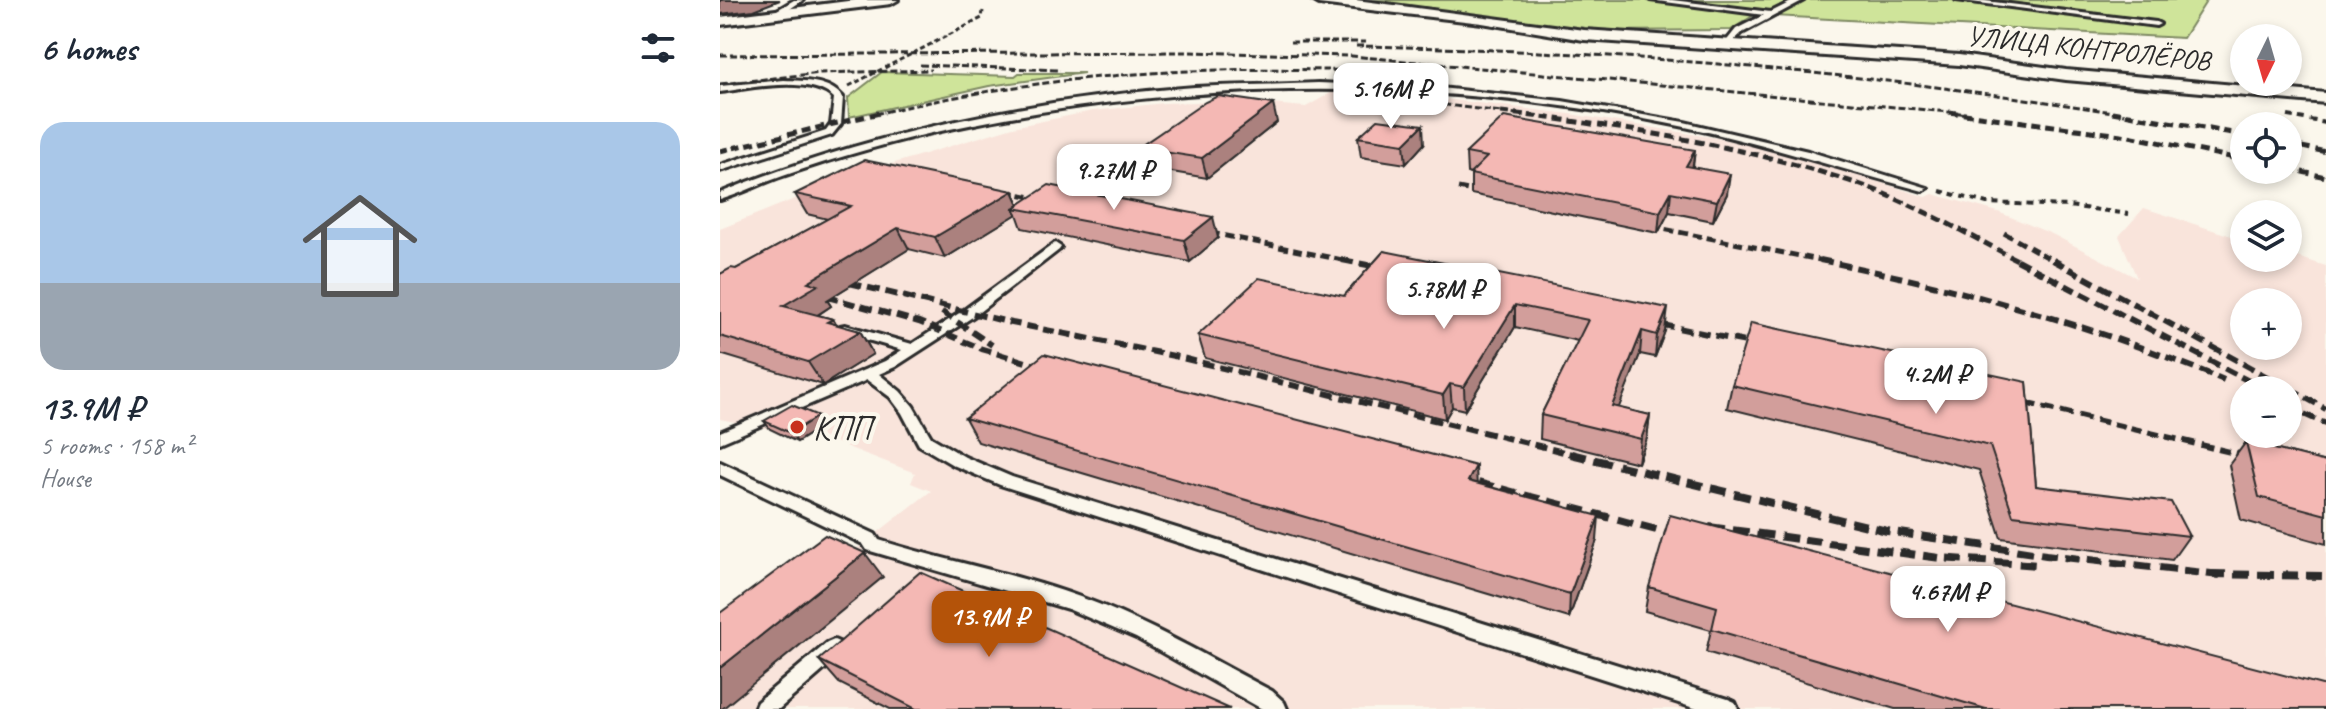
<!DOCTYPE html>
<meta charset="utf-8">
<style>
:root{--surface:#fff;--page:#f2f2f3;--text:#1f2937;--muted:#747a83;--line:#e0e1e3;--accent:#b45309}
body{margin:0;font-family:Caveat,sans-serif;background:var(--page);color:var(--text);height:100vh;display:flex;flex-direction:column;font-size:30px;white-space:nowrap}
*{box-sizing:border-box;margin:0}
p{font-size:26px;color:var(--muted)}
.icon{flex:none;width:44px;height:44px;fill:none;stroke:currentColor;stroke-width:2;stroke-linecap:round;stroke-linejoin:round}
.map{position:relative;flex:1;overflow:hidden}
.panel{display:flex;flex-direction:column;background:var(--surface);width:720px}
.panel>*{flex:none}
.needle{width:52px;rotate:185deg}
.controls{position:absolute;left:1510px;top:24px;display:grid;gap:16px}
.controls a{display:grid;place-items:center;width:72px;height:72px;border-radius:50%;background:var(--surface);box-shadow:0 4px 12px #0003;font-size:40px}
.price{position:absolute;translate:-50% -68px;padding:0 18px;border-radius:16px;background:#fff;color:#222;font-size:26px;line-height:52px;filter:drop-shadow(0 2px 4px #0008)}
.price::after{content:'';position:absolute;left:50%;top:48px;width:24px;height:18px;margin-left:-12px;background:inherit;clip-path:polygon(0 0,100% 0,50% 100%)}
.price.selected{background:var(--accent);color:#fff}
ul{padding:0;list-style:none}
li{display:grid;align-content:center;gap:16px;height:424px;padding:0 40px}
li+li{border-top:2px solid var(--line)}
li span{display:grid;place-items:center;height:248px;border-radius:24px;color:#555}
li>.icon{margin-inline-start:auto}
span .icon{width:144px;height:144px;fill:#fffc;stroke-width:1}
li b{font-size:34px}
h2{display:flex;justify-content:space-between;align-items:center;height:96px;padding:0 40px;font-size:34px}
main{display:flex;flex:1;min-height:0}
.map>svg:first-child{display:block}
.built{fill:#f9e4db;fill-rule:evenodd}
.green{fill:#cfe49a;stroke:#7d8862;stroke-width:2}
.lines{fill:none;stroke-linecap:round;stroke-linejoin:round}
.lane-casing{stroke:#2b2b2b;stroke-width:6}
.street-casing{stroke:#2b2b2b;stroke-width:6}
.path-far1{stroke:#2b2b2b;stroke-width:3;stroke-dasharray:5 3;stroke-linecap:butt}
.path{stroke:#2b2b2b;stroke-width:4;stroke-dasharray:6 5;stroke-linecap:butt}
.lane{fill:#fbf7ec;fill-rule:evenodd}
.street{fill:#fbf7ec;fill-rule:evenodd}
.rail-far3{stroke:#2b2b2b;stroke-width:3;stroke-dasharray:7 3;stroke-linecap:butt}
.rail-far2{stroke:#2b2b2b;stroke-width:5;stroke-dasharray:9 5;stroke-linecap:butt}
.rail-far1{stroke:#2b2b2b;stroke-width:6;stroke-dasharray:12 6;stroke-linecap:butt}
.rail{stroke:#2b2b2b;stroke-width:8;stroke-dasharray:16 8;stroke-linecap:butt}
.wall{fill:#d29e9b;stroke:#2b2b2b;stroke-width:2}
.shaded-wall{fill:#ab817e;stroke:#2b2b2b;stroke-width:2}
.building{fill:#f4b8b4;stroke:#2b2b2b;stroke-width:2}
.poi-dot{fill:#c8321e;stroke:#fbf7ec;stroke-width:3}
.labels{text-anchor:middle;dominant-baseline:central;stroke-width:8;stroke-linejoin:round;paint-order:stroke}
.far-street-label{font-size:28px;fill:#2b2b2b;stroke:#fbf7ec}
.poi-label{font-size:34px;fill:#2b2b2b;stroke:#fbf7ec;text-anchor:start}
</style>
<main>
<section class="panel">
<h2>6 homes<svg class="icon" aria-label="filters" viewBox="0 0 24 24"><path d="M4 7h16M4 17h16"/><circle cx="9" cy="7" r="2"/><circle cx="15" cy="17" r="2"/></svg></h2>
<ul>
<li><span style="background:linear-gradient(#a9c7e8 65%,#9aa5b1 0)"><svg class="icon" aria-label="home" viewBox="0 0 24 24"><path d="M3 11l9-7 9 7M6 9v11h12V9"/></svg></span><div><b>13.9M ₽</b><p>5 rooms · 158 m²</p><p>House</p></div></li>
</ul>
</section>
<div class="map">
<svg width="1606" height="709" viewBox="0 0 1606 709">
<rect width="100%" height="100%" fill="#fbf7ec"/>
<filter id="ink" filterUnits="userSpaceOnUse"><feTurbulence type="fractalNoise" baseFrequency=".0125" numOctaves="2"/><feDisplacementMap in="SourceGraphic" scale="16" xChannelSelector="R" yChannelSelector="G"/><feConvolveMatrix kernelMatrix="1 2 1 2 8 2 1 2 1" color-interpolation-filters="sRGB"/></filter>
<g filter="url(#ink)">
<path class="built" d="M631 88 850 114 1002 139 1070 154 1206 197 1213 194 1278 212 1332 234 1417 278 1399 236 1424 208 1524 240V258H1568V254L1606 266V709H0V655L211 491 191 483 195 473 91 433 77 442 50 429 0 419V229L132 176 293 127 373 111 444 103 513 101 586 107 614 91ZM1524 302H1568V346H1524ZM1524 390H1568V434H1524Z"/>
<g class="green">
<polygon points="646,0 1487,0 1463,38 1034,15 1011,30 879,31"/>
<polygon points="162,72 295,76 299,73 364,73 269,86 129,117 128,98"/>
</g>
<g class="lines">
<g class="lane-casing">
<g id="lane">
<polygon points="74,0 83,0 58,17 52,17 52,13"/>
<polygon points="930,0 952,0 1051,12 1075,0 1084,0 1022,33 1008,46 1004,44 1016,29 1044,15"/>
<polygon points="1236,0 1257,0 1436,22 1440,24 1436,26"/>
<path d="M64 80C86 81 108 80 123 97L121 124 112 135 0 171V165L106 131 111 124 114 98C91 75 30 88 0 92V86Z"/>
<path d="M598 83 720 88 842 101 964 122 1088 151 1208 188 1203 191C1123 170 1045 144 965 127 722 77 472 77 230 129 173 141 118 157 63 176 42 183 21 194 0 200V193C147 133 317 98 475 87 516 85 557 85 598 83Z"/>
<polygon points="335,243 341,247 339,250 254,316 175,367 159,374 180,391 193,406 211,437 245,457 292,477 1008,699 1015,702 1018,709 977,709 280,485 233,465 199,445 182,413 170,397 147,380 0,443 0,432 165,361 182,350 120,332 118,329 120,326 125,325 192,344 244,310"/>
<path d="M0 462 155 534 159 540C225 561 295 573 360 597 427 621 489 658 552 691L564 702 567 709H542L416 638 348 609 147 550 143 544 0 475Z"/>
<polygon points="114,640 121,643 124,649 121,655 59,709 34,709 37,702 107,643"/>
</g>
</g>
<g class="street-casing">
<g id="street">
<polygon points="136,0 178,0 171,4 0,25 0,17"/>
<polygon points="592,0 636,0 864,30 1239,55 1346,70 1606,93 1606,103 1346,80 1239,65 864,40 762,23 599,4"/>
</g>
</g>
<polyline class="path-far1" points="129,86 262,18 263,11"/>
<g class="path">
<polyline points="1568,116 1606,123"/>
<polyline points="1220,191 1267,203 1349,206 1409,214"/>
</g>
<use href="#lane" class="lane"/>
<use href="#street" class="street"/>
<g class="rail-far3">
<polyline points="570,42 646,42"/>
<path d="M636 46C895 50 1149 73 1405 114"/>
<polyline points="0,55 466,52 632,56 1250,114"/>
<polyline points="200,65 340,70"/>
<polyline points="0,84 100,73 211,70"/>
<polyline points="624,92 797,114"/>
<path d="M155 114C329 73 486 64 664 72"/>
</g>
<g class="rail-far2">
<path d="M781 112C896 126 1012 143 1123 179 1185 198 1243 232 1301 262"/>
<polyline points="1229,112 1409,136 1524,160"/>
<polyline points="1392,112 1524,135"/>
<polyline points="1568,144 1606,152"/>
<polyline points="0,151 164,112"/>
<polyline points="1568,169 1606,177"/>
<polyline points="738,188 773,195"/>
<polyline points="273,189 332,201"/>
<polyline points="918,224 1110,262"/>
<polyline points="477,230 632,262"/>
<polyline points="1284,233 1336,262"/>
</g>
<g class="rail-far1">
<polyline points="622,260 673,270"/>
<path d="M1100 260C1239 288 1373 325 1504 380"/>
<polyline points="1297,260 1546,390"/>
<polyline points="1333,260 1606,409"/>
<polyline points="113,279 292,323 454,356 860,456"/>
<polyline points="89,292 199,322 262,349 333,370"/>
<polyline points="222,312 272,345"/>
<polyline points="924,321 1045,346"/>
<polyline points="1288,399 1527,456"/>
<polyline points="1568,407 1606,424"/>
</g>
<g class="rail">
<polyline points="851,454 1167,531 1326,555 1500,575"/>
<polyline points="1518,454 1541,459"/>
<polyline points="735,477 967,538"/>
<polyline points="989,527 1220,558 1319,565"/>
<polyline points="1490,574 1606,576"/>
</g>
</g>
<g class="wall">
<polygon points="557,122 487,178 423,167 418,148"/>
<polygon points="638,137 704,144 686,164 641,157"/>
<polygon points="975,150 973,167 1007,194 993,221 949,212 938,233 751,194 751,174 747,173 746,153"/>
<polygon points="293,191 299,204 498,238 470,262 302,228 297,214 225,258 189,249 107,300 111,306 98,315 113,319 116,325 140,331 153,354 103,385 0,354 0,274 16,269 108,219 87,214 75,194"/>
<polygon points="664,251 945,331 935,357 920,354 898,408 930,415 927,438 918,463 820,439 821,415 858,341 795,327 745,410 732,407 725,419 485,358 478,335 624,296"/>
<polygon points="1307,382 1316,486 1469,536 1452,560 1281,538 1259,470 1007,408 1012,385"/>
<polygon points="98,416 104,425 77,442 50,429 44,421"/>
<polygon points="245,418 757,484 877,540 849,618 258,442"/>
<polygon points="1526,442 1606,462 1606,544 1521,520 1509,465"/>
<polygon points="929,587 1606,709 1175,709 986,652 991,630 925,611"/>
<polygon points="99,660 510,709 170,709 119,683"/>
</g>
<g class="shaded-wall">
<polygon points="0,0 60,0 34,10 0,14"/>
<polygon points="553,104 557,122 487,178 482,158"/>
<polygon points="703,125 704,144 686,164 684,144"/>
<polygon points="975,150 972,170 966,166"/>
<polygon points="1010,174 1007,194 993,221 997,201"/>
<polygon points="293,191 301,209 294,208 297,214 225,258 215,237"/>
<polygon points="951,192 949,212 938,233 940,212"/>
<polygon points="493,217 498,238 470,262 464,240"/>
<polygon points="178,228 189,249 107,300 111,306 77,328 63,306 88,282"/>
<polygon points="795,305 795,327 745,410 744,387"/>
<polygon points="948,308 945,331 935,357 937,335"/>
<polygon points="113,319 125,340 140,331 153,354 103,385 88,362 107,322"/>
<polygon points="922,331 920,354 890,430 892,406"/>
<polygon points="730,384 732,407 725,419 723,395"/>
<polygon points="930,415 927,438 918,463 921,439"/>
<polygon points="98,416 104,425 77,442 71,433"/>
<polygon points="756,466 757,489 748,481"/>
<polygon points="879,516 877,540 849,618 850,594"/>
<polygon points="145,553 163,577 2,709 0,709 0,668"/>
</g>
<g class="building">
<polygon points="498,96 553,104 482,158 418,148 485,102"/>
<polygon points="784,117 975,150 966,166 1010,174 997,201 951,192 940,212 750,174 767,157 746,153"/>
<polygon points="658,119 703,125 684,144 638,137"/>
<polygon points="144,160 293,191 215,237 178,228 88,282 98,285 63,306 113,319 107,322 140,331 88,362 0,336 0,274 11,268 16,269 131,206 75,194"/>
<polygon points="329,185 493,217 464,240 294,208"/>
<polygon points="664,251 948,308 937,335 922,331 892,406 930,415 921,439 821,415 868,320 795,305 744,387 730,384 723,395 478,335 539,278 624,296"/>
<polygon points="1031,323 1307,382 1316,486 1451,502 1469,536 1293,515 1270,446 1012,385"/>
<polygon points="324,354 756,466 748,481 879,516 850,594 245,418"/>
<polygon points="72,405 98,416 71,433 44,421"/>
<polygon points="1526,442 1606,462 1606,515 1539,497"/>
<polygon points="950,515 1606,686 1606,709 1266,709 992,629 997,607 929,587"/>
<polygon points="105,535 145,553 0,668 0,613"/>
<polygon points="200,572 510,709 196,709 99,660"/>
</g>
</g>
<circle class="poi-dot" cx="77" cy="427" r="8"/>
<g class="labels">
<g class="far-street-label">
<text transform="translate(1368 48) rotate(6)">УЛИЦА КОНТРОЛЁРОВ</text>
</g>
<g class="poi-label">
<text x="93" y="427">КПП</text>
</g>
</g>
</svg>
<div class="controls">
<a><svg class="needle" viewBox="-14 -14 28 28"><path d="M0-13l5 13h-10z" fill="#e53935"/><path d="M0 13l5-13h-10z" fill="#747a83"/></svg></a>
<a><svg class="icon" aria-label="locate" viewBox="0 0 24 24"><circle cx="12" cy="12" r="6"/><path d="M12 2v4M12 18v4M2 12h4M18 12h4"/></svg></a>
<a><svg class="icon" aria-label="layers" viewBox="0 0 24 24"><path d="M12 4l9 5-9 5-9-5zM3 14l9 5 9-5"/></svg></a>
<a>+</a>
<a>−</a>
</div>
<b class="price" style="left:671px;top:131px">5.16M ₽</b>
<b class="price" style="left:394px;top:212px">9.27M ₽</b>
<b class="price" style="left:724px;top:331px">5.78M ₽</b>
<b class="price" style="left:1216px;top:416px">4.2M ₽</b>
<b class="price" style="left:1228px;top:634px">4.67M ₽</b>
<b class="price selected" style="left:269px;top:659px">13.9M ₽</b>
</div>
</main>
